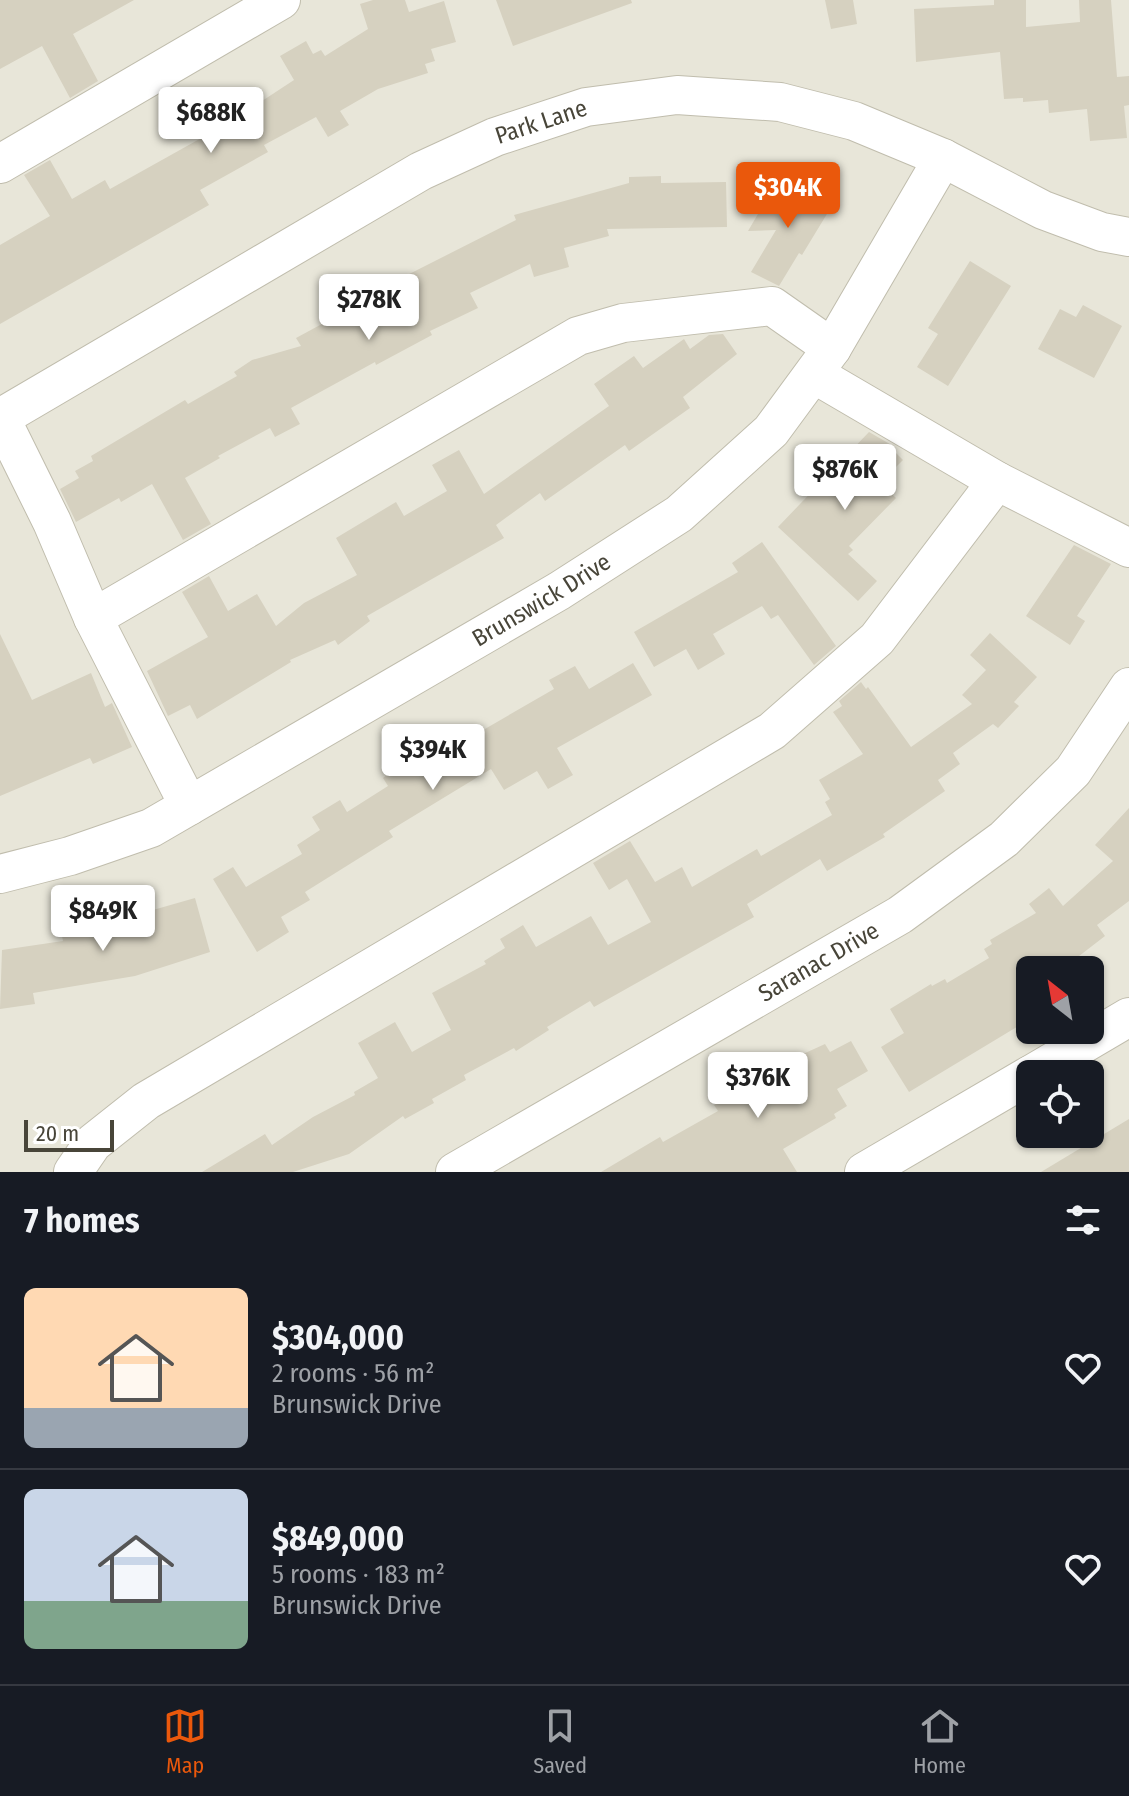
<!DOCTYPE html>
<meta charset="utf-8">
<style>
:root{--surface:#171b24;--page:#20242c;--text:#f1f3f6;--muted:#9ea1a6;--line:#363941;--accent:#ea580c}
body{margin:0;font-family:"Fira Sans Condensed",sans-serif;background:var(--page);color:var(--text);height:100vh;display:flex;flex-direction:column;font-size:30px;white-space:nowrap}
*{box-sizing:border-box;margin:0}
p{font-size:26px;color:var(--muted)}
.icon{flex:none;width:44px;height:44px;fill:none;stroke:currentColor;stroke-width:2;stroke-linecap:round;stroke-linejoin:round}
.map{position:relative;height:1172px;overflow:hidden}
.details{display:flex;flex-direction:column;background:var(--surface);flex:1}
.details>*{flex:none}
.needle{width:52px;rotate:329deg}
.buttons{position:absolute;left:1016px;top:956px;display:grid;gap:16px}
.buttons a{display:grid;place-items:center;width:88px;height:88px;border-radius:12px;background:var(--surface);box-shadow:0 2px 6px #0004;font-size:40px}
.scale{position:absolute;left:24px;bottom:20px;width:90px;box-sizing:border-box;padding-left:8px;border:4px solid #484539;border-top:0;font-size:22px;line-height:28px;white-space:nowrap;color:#484539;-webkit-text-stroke:6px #fff;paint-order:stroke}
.price{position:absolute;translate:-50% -68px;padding:0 18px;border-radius:8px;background:#fff;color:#222;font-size:26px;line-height:52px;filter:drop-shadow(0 2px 4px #0008)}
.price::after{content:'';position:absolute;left:50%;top:48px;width:24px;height:18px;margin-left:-12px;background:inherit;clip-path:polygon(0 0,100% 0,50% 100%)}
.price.selected{background:var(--accent);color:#fff}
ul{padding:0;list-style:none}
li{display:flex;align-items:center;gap:24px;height:200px;padding:0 24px}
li+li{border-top:2px solid var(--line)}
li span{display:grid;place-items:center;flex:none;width:224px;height:160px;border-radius:12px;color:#555}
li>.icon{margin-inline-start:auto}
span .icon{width:96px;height:96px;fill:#fffc;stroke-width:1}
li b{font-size:34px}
h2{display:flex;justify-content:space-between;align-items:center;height:96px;padding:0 24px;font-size:34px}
.tabs{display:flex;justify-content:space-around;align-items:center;height:112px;border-top:2px solid var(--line);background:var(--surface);font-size:22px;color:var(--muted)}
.tabs a{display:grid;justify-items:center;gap:4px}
.tabs .selected{color:var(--accent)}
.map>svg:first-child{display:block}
.residential{fill:#e8e6d9;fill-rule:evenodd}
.building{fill:#d6d1c0}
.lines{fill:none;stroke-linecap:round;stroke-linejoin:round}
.minor-casing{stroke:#c0bdad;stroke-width:40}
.minor{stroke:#fff;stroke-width:38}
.labels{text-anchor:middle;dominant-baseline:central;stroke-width:8;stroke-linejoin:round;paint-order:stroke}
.street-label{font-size:24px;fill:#484539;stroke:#fff}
</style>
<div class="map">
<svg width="1129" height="1172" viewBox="0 0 1129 1172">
<rect width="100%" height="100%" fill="#f4f3eb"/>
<path class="residential" d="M0 0H1129V1172H0ZM1030 970H1090V1030H1030ZM1030 1074H1090V1134H1030Z"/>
<g class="building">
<polygon points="0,0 134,0 73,34 98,81 70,98 42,46 0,69"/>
<polygon points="373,0 405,0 409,12 444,1 456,42 431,49 435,61 425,64 428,73 378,89 340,111 349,125 328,137 316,117 264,145 268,152 200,190 209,205 0,324 0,245 50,216 24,175 50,160 72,199 105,180 110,189 230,122 294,80 280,56 306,41 313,54 321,50 325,56 368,29 360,4"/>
<polygon points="496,0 631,0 632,3 513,46"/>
<polygon points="825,0 853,0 857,24 831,29"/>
<polygon points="994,0 1026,0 1026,27 1080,22 1079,0 1111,0 1117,77 1129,76 1129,105 1124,106 1127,138 1090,141 1087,109 1049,113 1048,100 1023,102 1023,98 1004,99 1000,52 916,62 914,9 994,5"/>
<polygon points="661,176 661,183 726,182 727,227 607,229 609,236 564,248 569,267 534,277 530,264 470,293 478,308 430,331 432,335 376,365 375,362 291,408 300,424 275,437 270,428 218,456 220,458 185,478 211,524 183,540 152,484 121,502 119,498 76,522 60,489 79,478 75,471 93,461 91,456 185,400 188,404 237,376 234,372 252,360 301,346 296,338 346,311 344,307 516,220 514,215 629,183 629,177"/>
<polygon points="797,182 833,204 802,255 799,253 779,286 751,272 776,230 748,231 772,190 788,199"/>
<polygon points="970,261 1011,286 948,386 917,367 938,334 928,328"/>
<polygon points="1083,305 1122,326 1094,378 1038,349 1060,309 1076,317"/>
<polygon points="723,334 737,354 683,397 690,408 629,451 625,445 545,501 540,493 496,525 504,538 367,616 370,621 338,645 335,640 290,660 291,662 197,719 190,705 168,716 147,671 208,637 182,592 209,576 228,611 257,594 276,626 304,603 357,575 336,538 396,502 404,516 447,491 432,465 459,450 484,494 609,406 594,384 634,356 643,368 684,339 690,349 709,335"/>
<polygon points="869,432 895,447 892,449 903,460 880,483 896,498 849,546 853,550 848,554 877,581 858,601 778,527"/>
<polygon points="762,542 836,646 814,665 778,615 771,619 762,606 713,634 725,654 698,670 686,649 654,667 634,632 738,572 732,563"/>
<polygon points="1074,545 1111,564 1077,616 1085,621 1070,645 1026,616"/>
<polygon points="990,633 1037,677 1014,702 1019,706 998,728 993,724 953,753 960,764 938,780 945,791 883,834 885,837 827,871 820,859 747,904 754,917 594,1007 590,1001 547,1027 549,1030 516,1051 514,1048 464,1075 466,1080 432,1099 434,1103 405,1119 403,1116 349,1154 293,1172 202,1172 265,1134 272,1145 313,1117 355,1095 354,1092 378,1078 358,1043 395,1022 412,1052 451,1030 432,993 486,964 484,961 505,948 500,939 523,925 536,947 591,916 608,945 651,922 627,879 609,890 593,863 630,841 655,882 682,867 692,887 757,849 761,856 832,815 825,802 830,799 819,780 863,754 833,712 842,706 839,701 861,682 866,689 868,687 911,747 972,704 962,695 986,670 970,655"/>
<polygon points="0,634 32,700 91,673 105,707 112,703 132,747 93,764 90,758 0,796"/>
<polygon points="633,663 652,695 557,748 573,775 548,789 537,771 504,790 491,769 389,831 393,837 305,892 310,900 281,917 289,932 257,952 213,879 233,867 246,887 302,854 297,845 320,830 312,817 340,800 347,812 388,786 383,778 415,754 418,759 448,741 452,748 554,689 549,680 575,666 589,689"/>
<polygon points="1129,808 1129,901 1097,925 1105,936 1061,970 1030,970 1030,1019 909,1092 881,1047 904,1033 890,1009 931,984 932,986 945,979 947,983 989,958 984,949 992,944 990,940 1036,913 1029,904 1049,888 1063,906 1113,861 1095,845"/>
<polygon points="195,898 210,952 135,976 33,993 35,1004 0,1009 2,950 63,941 61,931 141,920 139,914"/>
<polygon points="851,1041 868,1071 837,1089 847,1106 834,1114 836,1118 783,1149 797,1172 601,1172 660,1137 663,1142 718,1111 714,1105 803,1054 825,1044 830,1052"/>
<polygon points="1129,1119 1129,1172 1041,1172"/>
</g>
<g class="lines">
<g class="minor-casing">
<g id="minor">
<polyline points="0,164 281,0"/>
<polyline points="0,417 52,522 93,618 189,806"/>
<path id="s1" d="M0 418 421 171 495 137 586 107 677 95 780 102 854 121 943 158 1043 210 1102 232 1129 237"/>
<polyline points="997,481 1129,548"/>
<polyline points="93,618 578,336 623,323 772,306 832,348"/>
<path id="s2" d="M0 874 70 856 151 828 559 591 679 514 771 431 832 348 943 158"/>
<polyline points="1032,1074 1129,1017"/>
<polyline points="73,1172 93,1143 146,1101 772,731 877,639 997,481 814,374"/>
<path id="s3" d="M455 1172 900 915 1004 839 1073 771 1129 687"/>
<polyline points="864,1172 1030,1075"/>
</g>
</g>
<use href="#minor" class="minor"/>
</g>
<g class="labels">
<g class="street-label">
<text stroke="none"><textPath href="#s1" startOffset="618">Park Lane</textPath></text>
<text stroke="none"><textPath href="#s2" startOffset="610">Brunswick Drive</textPath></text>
<text stroke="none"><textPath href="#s3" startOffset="420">Saranac Drive</textPath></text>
</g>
</g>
</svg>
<div class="buttons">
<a><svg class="needle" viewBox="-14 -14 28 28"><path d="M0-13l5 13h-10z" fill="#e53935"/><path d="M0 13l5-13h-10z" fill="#9ea1a6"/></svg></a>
<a><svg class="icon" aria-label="locate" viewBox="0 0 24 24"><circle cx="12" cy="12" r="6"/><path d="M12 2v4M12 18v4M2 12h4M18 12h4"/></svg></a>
</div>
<div class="scale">20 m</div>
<b class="price" style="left:211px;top:155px">$688K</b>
<b class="price selected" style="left:788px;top:230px">$304K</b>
<b class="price" style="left:369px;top:342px">$278K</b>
<b class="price" style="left:845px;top:512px">$876K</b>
<b class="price" style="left:433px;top:792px">$394K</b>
<b class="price" style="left:103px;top:953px">$849K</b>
<b class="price" style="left:758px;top:1120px">$376K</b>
</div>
<section class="details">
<h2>7 homes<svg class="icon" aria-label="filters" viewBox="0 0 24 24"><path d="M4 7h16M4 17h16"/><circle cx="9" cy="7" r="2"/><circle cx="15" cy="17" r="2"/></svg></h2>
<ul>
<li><span style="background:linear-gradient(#ffd9b3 75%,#9aa5b1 0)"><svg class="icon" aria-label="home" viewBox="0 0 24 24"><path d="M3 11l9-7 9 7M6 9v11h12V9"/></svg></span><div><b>$304,000</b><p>2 rooms · 56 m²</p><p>Brunswick Drive</p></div><svg class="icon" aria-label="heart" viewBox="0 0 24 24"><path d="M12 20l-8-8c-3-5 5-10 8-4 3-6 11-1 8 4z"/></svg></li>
<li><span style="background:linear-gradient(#c9d6e8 70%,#7fa58c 0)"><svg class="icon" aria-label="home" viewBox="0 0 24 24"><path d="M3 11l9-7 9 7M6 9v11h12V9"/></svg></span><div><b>$849,000</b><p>5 rooms · 183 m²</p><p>Brunswick Drive</p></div><svg class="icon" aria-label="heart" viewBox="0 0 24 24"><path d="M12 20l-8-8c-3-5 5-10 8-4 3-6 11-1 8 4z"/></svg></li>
</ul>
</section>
<nav class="tabs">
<a class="selected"><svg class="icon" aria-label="map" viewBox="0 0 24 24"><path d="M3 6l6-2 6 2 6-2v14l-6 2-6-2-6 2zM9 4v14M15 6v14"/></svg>Map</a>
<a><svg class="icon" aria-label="saved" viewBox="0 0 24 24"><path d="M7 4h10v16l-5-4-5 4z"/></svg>Saved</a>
<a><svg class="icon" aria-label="home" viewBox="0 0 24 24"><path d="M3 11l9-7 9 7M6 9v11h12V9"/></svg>Home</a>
</nav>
